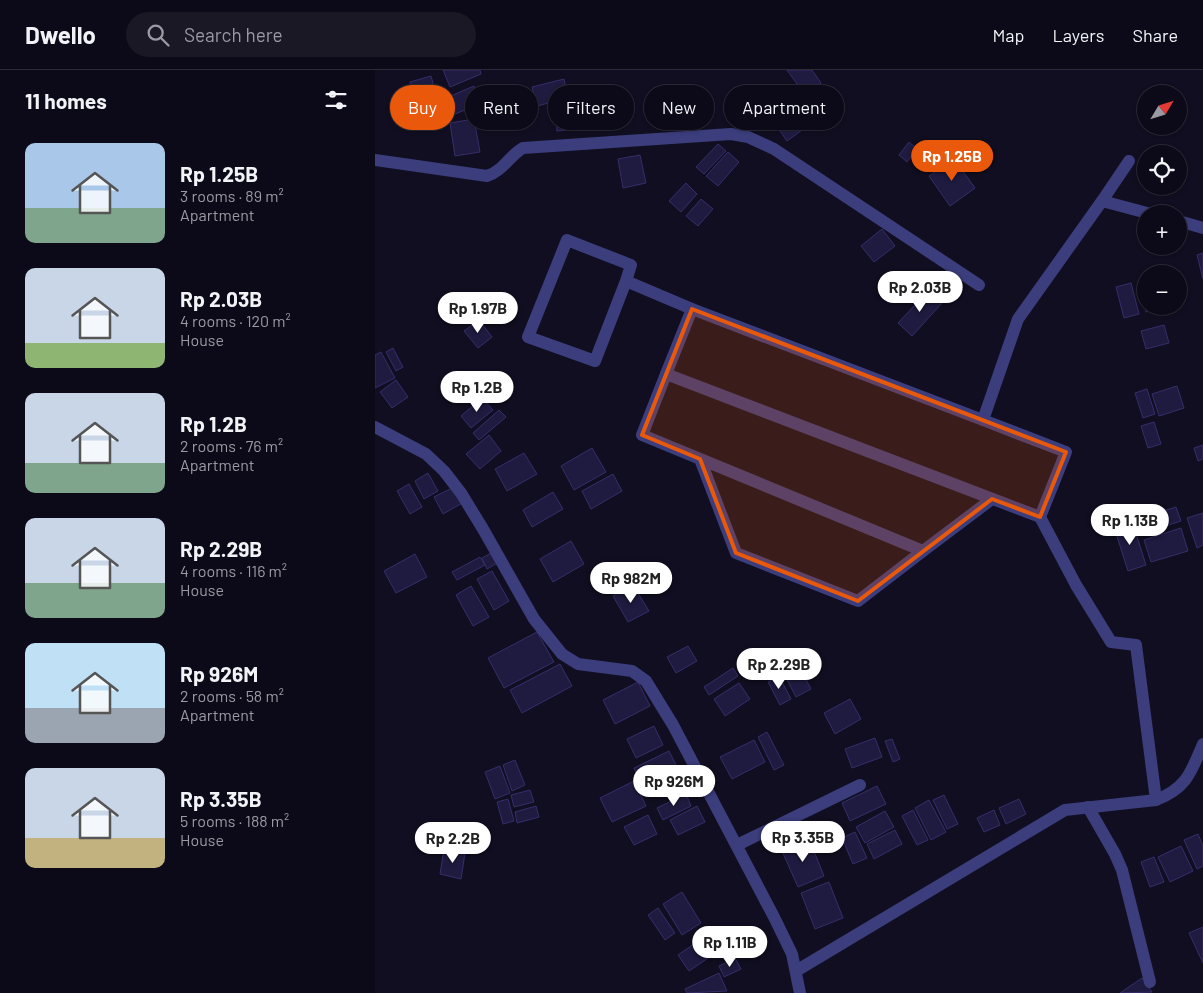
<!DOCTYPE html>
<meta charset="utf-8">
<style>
:root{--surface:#0c0a18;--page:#1a1825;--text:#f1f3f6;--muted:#9a9aa2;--line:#2c2b37;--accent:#ea580c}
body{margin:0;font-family:Barlow,sans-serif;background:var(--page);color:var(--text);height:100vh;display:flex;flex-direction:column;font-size:19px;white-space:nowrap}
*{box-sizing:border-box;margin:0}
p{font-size:16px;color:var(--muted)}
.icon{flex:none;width:28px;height:28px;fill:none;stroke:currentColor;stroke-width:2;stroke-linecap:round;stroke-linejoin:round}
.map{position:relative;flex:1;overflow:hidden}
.drawer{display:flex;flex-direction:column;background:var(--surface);width:375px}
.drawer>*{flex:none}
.top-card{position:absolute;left:15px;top:15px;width:475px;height:45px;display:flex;gap:10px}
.needle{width:32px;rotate:52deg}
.tools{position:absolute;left:762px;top:15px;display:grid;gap:10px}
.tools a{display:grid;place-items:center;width:50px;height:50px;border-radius:50%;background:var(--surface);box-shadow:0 1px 4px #0004,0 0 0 1px var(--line);font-size:25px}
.price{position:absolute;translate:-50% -42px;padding:0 11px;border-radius:18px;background:#fff;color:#222;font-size:16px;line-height:32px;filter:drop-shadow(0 1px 2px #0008)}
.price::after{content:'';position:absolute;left:50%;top:30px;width:15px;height:11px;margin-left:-8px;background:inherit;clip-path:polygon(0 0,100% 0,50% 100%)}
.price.on{background:var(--accent);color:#fff}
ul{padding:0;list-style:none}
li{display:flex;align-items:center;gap:15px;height:125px;padding:0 25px}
li span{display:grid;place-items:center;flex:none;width:140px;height:100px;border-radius:10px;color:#555}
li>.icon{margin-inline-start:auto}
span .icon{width:60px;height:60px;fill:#fffc;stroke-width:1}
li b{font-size:21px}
h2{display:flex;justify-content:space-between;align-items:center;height:60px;padding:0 25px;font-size:21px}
.pill{padding:0 18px;border-radius:22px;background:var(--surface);box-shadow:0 1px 4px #0004,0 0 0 1px var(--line);font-size:18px;line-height:45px}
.pill.on{background:var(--accent);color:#fff}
header{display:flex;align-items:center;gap:30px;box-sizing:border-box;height:70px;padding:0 25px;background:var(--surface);border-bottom:1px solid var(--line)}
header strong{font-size:24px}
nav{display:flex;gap:28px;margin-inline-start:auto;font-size:18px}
.search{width:350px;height:45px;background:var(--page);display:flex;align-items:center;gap:12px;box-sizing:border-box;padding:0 18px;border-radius:28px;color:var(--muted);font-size:19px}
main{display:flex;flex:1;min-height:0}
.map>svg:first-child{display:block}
.building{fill:#1f1b40;stroke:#352e6b}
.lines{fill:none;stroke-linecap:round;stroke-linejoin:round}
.minor{stroke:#3b3d7d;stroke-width:12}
.marked{fill:#e8590c;fill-opacity:0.2;stroke:#e8590c;stroke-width:4;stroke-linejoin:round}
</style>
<header>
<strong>Dwello</strong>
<div class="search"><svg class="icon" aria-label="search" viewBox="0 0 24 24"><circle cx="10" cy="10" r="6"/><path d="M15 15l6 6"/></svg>Search here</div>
<nav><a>Map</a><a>Layers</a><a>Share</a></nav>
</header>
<main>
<section class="drawer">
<h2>11 homes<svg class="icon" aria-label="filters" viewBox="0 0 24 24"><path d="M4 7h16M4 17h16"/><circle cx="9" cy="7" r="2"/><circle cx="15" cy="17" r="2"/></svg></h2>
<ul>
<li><span style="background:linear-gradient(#a9c7e8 65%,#7fa58c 0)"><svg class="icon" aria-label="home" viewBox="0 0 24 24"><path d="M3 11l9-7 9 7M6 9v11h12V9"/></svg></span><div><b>Rp 1.25B</b><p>3 rooms · 89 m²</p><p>Apartment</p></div></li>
<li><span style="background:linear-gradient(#c9d6e8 75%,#8fb573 0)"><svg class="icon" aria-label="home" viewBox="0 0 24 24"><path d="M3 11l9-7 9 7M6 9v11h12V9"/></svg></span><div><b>Rp 2.03B</b><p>4 rooms · 120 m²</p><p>House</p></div></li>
<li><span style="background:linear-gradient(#c9d6e8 70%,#7fa58c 0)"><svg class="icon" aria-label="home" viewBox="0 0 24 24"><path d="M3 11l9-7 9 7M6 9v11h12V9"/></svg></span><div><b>Rp 1.2B</b><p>2 rooms · 76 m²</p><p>Apartment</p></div></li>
<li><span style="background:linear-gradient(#c9d6e8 65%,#7fa58c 0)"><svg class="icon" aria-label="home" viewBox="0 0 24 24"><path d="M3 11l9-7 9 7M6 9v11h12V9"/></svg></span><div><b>Rp 2.29B</b><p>4 rooms · 116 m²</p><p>House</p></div></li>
<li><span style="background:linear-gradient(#bfe0f5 65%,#9aa5b1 0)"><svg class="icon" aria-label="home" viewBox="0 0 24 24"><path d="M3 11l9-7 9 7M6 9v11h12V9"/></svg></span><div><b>Rp 926M</b><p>2 rooms · 58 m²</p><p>Apartment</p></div></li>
<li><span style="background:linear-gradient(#c9d6e8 70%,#c2b280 0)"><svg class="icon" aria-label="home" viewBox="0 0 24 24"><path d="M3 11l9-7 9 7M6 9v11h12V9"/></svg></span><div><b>Rp 3.35B</b><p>5 rooms · 188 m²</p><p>House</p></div></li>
</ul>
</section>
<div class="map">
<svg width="828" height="923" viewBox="0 0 828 923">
<rect width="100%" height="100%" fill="#100e20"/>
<g class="building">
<polygon points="68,0 105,0 106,4 75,17"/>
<polygon points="412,0 437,0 446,13 430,25"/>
<polygon points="56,6 61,24 40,30 35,12"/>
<polygon points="189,9 193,28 162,36 157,17"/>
<polygon points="99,16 106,33 78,45 71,28"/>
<polygon points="439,22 453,41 412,71 398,51"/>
<polygon points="198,35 200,59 182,61 180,37"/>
<polygon points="99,49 105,82 80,86 75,53"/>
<polygon points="534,72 542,79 532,92 524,85"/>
<polygon points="343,74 351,81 329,104 321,97"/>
<polygon points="353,82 364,92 343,116 331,106"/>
<polygon points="265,85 271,113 248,118 243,89"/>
<polygon points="579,89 600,118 575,136 554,106"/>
<polygon points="311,113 322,124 306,142 294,131"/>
<polygon points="326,129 338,139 323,156 311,146"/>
<polygon points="507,159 520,176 499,192 486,176"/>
<polygon points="828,183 828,209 822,185"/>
<polygon points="771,211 771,236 787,238 771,242 763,213"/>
<polygon points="756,213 764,244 749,248 741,217"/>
<polygon points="554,220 567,233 537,266 523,253"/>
<polygon points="104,250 117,267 103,278 89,261"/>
<polygon points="789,255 794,273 771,279 766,261"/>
<polygon points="18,278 28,297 21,301 11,282"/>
<polygon points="6,282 20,308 0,318 0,285"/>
<polygon points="21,310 33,327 17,338 5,322"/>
<polygon points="802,316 809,338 784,346 777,324"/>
<polygon points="772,319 780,344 768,348 760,323"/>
<polygon points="107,328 118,340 96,358 86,346"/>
<polygon points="124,340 131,347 104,370 98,363"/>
<polygon points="779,352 786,374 773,378 766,356"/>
<polygon points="114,365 126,381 105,399 91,384"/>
<polygon points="828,375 828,389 823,391 819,378"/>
<polygon points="217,378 231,402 199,420 186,396"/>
<polygon points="149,383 162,404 132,421 120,399"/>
<polygon points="53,403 63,421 49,429 40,411"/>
<polygon points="238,404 247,421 216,439 207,421"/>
<polygon points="34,414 47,437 35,444 22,421"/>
<polygon points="81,416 89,432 68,444 59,427"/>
<polygon points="178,422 188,439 157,457 148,440"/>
<polygon points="801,437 806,451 769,463 765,448"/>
<polygon points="828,443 828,475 822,478 812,448"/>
<polygon points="757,451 771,495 753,501 739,457"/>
<polygon points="806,458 813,481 776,492 769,470"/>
<polygon points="196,471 209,494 178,512 165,489"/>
<polygon points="118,482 124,492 112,499 107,488"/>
<polygon points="40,484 52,507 21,523 9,501"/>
<polygon points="105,487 110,495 82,510 77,502"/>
<polygon points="117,501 134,531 119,540 102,509"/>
<polygon points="258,515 274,541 253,552 238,526"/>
<polygon points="96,516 114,547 98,556 81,525"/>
<polygon points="162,562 179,592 129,618 113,588"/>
<polygon points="313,576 322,591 301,603 292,587"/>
<polygon points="185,594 197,616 147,643 135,620"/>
<polygon points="423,594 436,619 421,627 408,602"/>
<polygon points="358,598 363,606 334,625 329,617"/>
<polygon points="404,606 416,629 405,635 393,612"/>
<polygon points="263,612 275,636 240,654 228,630"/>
<polygon points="364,613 375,629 350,646 339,629"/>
<polygon points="475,629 486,649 460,664 449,643"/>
<polygon points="279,656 288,675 261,688 252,669"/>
<polygon points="392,662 409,695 399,700 383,667"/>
<polygon points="500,668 507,687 477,698 470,679"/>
<polygon points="517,669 525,689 518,692 510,671"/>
<polygon points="379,670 390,692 357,709 345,687"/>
<polygon points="294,681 302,697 266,714 259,698"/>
<polygon points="140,690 150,715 137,721 128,695"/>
<polygon points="125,696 135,723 120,729 110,702"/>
<polygon points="259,711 271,736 237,752 225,728"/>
<polygon points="502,716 511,734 475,751 467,733"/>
<polygon points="155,720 159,732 139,737 136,725"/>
<polygon points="311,724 316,736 288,750 282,738"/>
<polygon points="569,725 583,754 572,759 558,730"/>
<polygon points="133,729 139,751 128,754 122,732"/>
<polygon points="644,729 651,744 631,754 624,738"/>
<polygon points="554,730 571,762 556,770 540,738"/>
<polygon points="161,736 164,747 142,753 140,742"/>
<polygon points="322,736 330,752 303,765 295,750"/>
<polygon points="538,740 553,770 542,775 527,746"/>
<polygon points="619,740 625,755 609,762 602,748"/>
<polygon points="510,741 519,757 490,773 481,757"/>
<polygon points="273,745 282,764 259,775 249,757"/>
<polygon points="520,760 527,774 499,789 492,774"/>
<polygon points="480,762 492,788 478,794 467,768"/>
<polygon points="823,764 828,776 828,796 822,799 809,770"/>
<polygon points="434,769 449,806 423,817 407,781"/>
<polygon points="806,776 818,801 795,812 783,787"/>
<polygon points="69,779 90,783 86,809 65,804"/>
<polygon points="779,787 789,812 775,817 766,792"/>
<polygon points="454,812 468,848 440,859 426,823"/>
<polygon points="307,822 326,853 307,865 288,834"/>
<polygon points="283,838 300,863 290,870 273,845"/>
<polygon points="828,857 828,893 814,863"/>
<polygon points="336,862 348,878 314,901 303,885"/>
<polygon points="360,888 366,899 349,907 344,896"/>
<polygon points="344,903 352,921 312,923 310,919"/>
<polygon points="767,908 777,922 745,923"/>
</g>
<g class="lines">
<g class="minor">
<path d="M0 90 112 106C128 101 134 86 148 78L356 64 373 67 399 79 604 215"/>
<polyline points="754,91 727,131 776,144"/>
<polyline points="804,151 828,158"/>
<polyline points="251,211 220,291 153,267 192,170 256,195 251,211 317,239 291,304 665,447 691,382 608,350 643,249 727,131"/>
<polyline points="317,239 608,350"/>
<polyline points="291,304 267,365 548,481 483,531 361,483 325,389"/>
<polyline points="0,357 51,384 69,401 86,423 108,459 159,549 187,584 203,594 257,601 271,611 298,655 399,847 417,884 425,923"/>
<polyline points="665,447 701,515 736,572 761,575 781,730"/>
<polyline points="548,481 617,429"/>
<polyline points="713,737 740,784 747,800 775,912"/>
<polyline points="362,775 485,715"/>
<path d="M421 901 690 740 781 730C812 718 816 702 828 674"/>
</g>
</g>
<path class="marked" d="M317 239 691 382 665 447 617 429 483 531 361 483 325 389 267 365Z"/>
</svg>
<div class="tools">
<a><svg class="needle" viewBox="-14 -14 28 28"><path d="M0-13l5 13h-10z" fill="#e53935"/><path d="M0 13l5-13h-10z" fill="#9a9aa2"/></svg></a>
<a><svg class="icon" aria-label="locate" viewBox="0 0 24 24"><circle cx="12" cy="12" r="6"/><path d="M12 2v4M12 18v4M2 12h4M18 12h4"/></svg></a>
<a>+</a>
<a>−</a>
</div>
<b class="price on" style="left:577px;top:112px">Rp 1.25B</b>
<b class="price" style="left:545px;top:243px">Rp 2.03B</b>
<b class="price" style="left:103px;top:264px">Rp 1.97B</b>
<b class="price" style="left:102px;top:343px">Rp 1.2B</b>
<b class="price" style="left:755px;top:476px">Rp 1.13B</b>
<b class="price" style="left:256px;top:534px">Rp 982M</b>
<b class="price" style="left:404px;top:620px">Rp 2.29B</b>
<b class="price" style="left:299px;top:737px">Rp 926M</b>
<b class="price" style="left:428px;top:793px">Rp 3.35B</b>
<b class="price" style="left:78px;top:794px">Rp 2.2B</b>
<b class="price" style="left:355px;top:898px">Rp 1.11B</b>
<div class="top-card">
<a class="pill on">Buy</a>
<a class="pill">Rent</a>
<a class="pill">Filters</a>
<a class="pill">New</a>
<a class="pill">Apartment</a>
</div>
</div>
</main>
